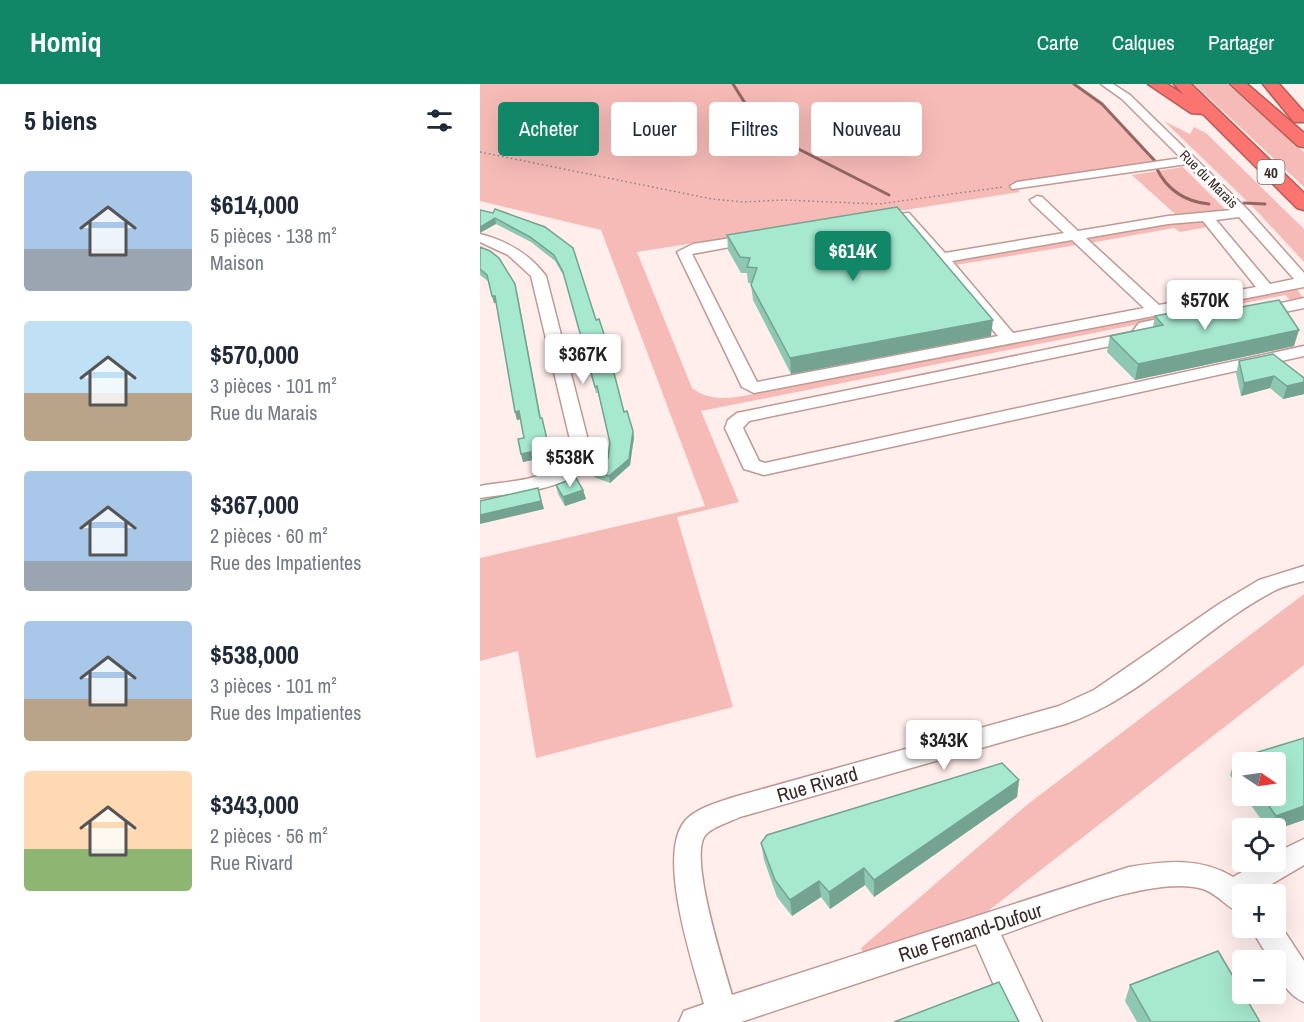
<!DOCTYPE html>
<html lang="fr">
<meta charset="utf-8">
<style>
:root{--surface:#fff;--page:#f2f2f3;--text:#1f2937;--muted:#747a83;--accent:#118768}
body{margin:0;font-family:"Archivo Narrow",sans-serif;background:var(--page);color:var(--text);height:100vh;display:flex;flex-direction:column;font-size:22px;white-space:nowrap}
*{box-sizing:border-box;margin:0}
p{font-size:20px;color:var(--muted)}
.icon{flex:none;width:33px;height:33px;fill:none;stroke:currentColor;stroke-width:2;stroke-linecap:round;stroke-linejoin:round}
.map{position:relative;flex:1;overflow:hidden}
.sheet{display:flex;flex-direction:column;background:var(--surface);width:480px}
.sheet>*{flex:none}
.guide{position:absolute;left:18px;top:18px;width:570px;height:54px;display:flex;gap:12px}
.needle{width:39px;rotate:103deg}
.fabs{position:absolute;left:752px;top:668px;display:grid;gap:12px}
.fabs a{display:grid;place-items:center;width:54px;height:54px;border-radius:6px;background:var(--surface);box-shadow:0 6px 24px #0002;font-size:30px}
.price{position:absolute;translate:-50% -51px;padding:0 14px;border-radius:6px;background:#fff;color:#222;font-size:20px;line-height:39px;filter:drop-shadow(0 2px 3px #0008)}
.price::after{content:'';position:absolute;left:50%;top:36px;width:18px;height:14px;margin-left:-9px;background:inherit;clip-path:polygon(0 0,100% 0,50% 100%)}
.price.selected{background:var(--accent);color:#fff}
ul{padding:0;list-style:none}
li{display:flex;align-items:center;gap:18px;height:150px;padding:0 24px}
li span{display:grid;place-items:center;flex:none;width:168px;height:120px;border-radius:6px;color:#555}
li>.icon{margin-inline-start:auto}
span .icon{width:72px;height:72px;fill:#fffc;stroke-width:1}
li b{font-size:26px}
h2{display:flex;justify-content:space-between;align-items:center;height:72px;padding:0 24px;font-size:26px}
.pill{padding:0 21px;border-radius:6px;background:var(--surface);box-shadow:0 6px 24px #0002;font-size:21px;line-height:54px}
.pill.selected{background:var(--accent);color:#fff}
header{display:flex;align-items:center;gap:36px;box-sizing:border-box;height:84px;padding:0 30px;background:var(--accent);color:#fff}
header strong{font-size:28px}
nav{display:flex;gap:33px;margin-inline-start:auto;font-size:21px}
main{display:flex;flex:1;min-height:0}
.map>svg:first-child{display:block}
.green{fill:#f6bbb7}
.lines{fill:none;stroke-linecap:round;stroke-linejoin:round}
.stream{stroke:#956662;stroke-width:3}
.minor-casing{stroke:#bf9895;stroke-width:3}
.highway-casing{stroke:#b75a56;stroke-width:3}
.path{stroke:#928280;stroke-width:1.5;stroke-dasharray:1.5 3;stroke-linecap:butt}
.minor{fill:#fff;fill-rule:evenodd}
.highway{fill:#fb7470;fill-rule:evenodd}
.wall{fill:#8fc8b2}
.shaded-wall{fill:#74a391}
.building{fill:#a6e9cf;stroke:#74a391;stroke-width:1.5}
.labels{text-anchor:middle;dominant-baseline:central;stroke-width:5;stroke-linejoin:round;paint-order:stroke}
.far-street-label{font-size:14px;fill:#382927;stroke:#fff}
.shield{fill:#fff;stroke:#746968;stroke-width:1.5}
.shield-label{font-size:15px;font-weight:bold;fill:#382927}
.near-street-label{font-size:20px;fill:#382927;stroke:#fff}
</style>
<header>
<strong>Homiq</strong>
<nav><a>Carte</a><a>Calques</a><a>Partager</a></nav>
</header>
<main>
<section class="sheet">
<h2>5 biens<svg class="icon" aria-label="filters" viewBox="0 0 24 24"><path d="M4 7h16M4 17h16"/><circle cx="9" cy="7" r="2"/><circle cx="15" cy="17" r="2"/></svg></h2>
<ul>
<li><span style="background:linear-gradient(#a9c7e8 65%,#9aa5b1 0)"><svg class="icon" aria-label="home" viewBox="0 0 24 24"><path d="M3 11l9-7 9 7M6 9v11h12V9"/></svg></span><div><b>$614,000</b><p>5 pièces · 138 m²</p><p>Maison</p></div></li>
<li><span style="background:linear-gradient(#bfe0f5 60%,#b9a48a 0)"><svg class="icon" aria-label="home" viewBox="0 0 24 24"><path d="M3 11l9-7 9 7M6 9v11h12V9"/></svg></span><div><b>$570,000</b><p>3 pièces · 101 m²</p><p>Rue du Marais</p></div></li>
<li><span style="background:linear-gradient(#a9c7e8 75%,#9aa5b1 0)"><svg class="icon" aria-label="home" viewBox="0 0 24 24"><path d="M3 11l9-7 9 7M6 9v11h12V9"/></svg></span><div><b>$367,000</b><p>2 pièces · 60 m²</p><p>Rue des Impatientes</p></div></li>
<li><span style="background:linear-gradient(#a9c7e8 65%,#b9a48a 0)"><svg class="icon" aria-label="home" viewBox="0 0 24 24"><path d="M3 11l9-7 9 7M6 9v11h12V9"/></svg></span><div><b>$538,000</b><p>3 pièces · 101 m²</p><p>Rue des Impatientes</p></div></li>
<li><span style="background:linear-gradient(#ffd9b3 65%,#8fb573 0)"><svg class="icon" aria-label="home" viewBox="0 0 24 24"><path d="M3 11l9-7 9 7M6 9v11h12V9"/></svg></span><div><b>$343,000</b><p>2 pièces · 56 m²</p><p>Rue Rivard</p></div></li>
</ul>
</section>
<div class="map">
<svg width="824" height="938" viewBox="0 0 824 938">
<rect width="100%" height="100%" fill="#ffeeec"/>
<g class="green">
<path d="M0 0H594L622 20 675 77 532 99 540 108 157 168 212 304C228 316 243 315 263 312L808 204 817 205 823 214 810 216 805 211 221 327 259 418 197 433 253 623 56 674 38 567 0 577V474L225 422 121 146 0 117Z"/>
<polygon points="714,0 747,0 824,68 824,103"/>
<polygon points="684,37 710,50 714,43 726,49 824,145 824,178 774,124"/>
<polygon points="703,83 746,126 695,130 652,91"/>
<polygon points="718,137 724,139 727,143 700,148 694,144 610,159 607,155 689,139"/>
<polygon points="584,157 593,158 597,161 475,181 474,179 478,176"/>
<polygon points="824,510 824,581 503,831 385,871 381,864 548,720"/>
</g>
<g class="lines">
<g class="stream">
<polyline points="253,0 280,43 291,51 409,111"/>
<polyline points="594,0 622,20 675,77"/>
<path d="M677 85C687 106 706 118 729 120"/>
<polyline points="764,119 785,120"/>
</g>
<g class="minor-casing">
<g id="minor">
<path d="M621 0H633L650 11 768 126 824 189V203L274 309 262 303 197 168 213 160 277 150 284 154 277 158 212 170 277 298 518 252 421 136 391 138 389 135 391 132 429 129 465 169 584 149 552 119 550 116 557 112 562 113 598 147 688 132 752 126 707 80 532 105 530 102 537 98 701 74 642 15ZM759 133 814 195 790 200 736 136ZM723 137 776 203 679 221 606 154 688 140ZM592 156 664 224 533 249 472 177Z"/>
<path d="M0 150C27 157 49 169 66 192L110 364C107 373 104 382 97 389 77 407 26 410 0 414V402C31 396 79 398 92 364L51 192 28 171 0 158Z"/>
<polygon points="824,214 824,224 775,234 767,229 769,226"/>
<polygon points="701,230 709,235 707,238 670,246 664,255 269,337 263,344 279,377 285,379 824,262 824,272 284,391 264,385 245,344 248,336 257,329 652,248 659,239"/>
<path d="M824 482V497C814 500 803 502 794 507 721 545 664 614 585 640L260 733C250 738 231 743 224 753 210 778 244 882 252 911L649 783C685 777 720 773 753 793L782 777H795V769L824 755V781L775 810H762V830C747 824 738 810 723 805 674 790 571 834 521 851L562 938H530L496 860 261 938H199L204 927 224 920C213 880 176 771 205 737 216 724 239 718 254 713L579 622 614 606 739 520 779 496Z"/>
<path d="M795 833 824 877V918C809 912 795 892 795 876H790L770 843H795Z"/>
</g>
</g>
<g class="highway-casing">
<g id="highway">
<polygon points="668,0 687,0 704,11 694,0 711,0 824,109 824,126 817,124 723,30 711,29"/>
<polygon points="750,0 767,0 824,49 824,63 818,62"/>
<polygon points="783,0 799,0 824,28 824,38 814,38"/>
</g>
</g>
<polyline class="path" points="0,68 232,115 263,118 304,116 399,120 523,103"/>
<use href="#minor" class="minor"/>
<use href="#highway" class="highway"/>
</g>
<g class="wall">
<polygon points="0,126 65,143 116,236 129,268 126,268 144,328 154,353 150,381 130,399 114,393 113,387 128,374 130,359 118,309 116,309 85,194 75,177 51,158 16,140"/>
<polygon points="247,151 511,252 311,290 273,216 271,201 272,199 268,199 267,189 261,189 248,166"/>
<polygon points="0,163 37,207 61,334 71,372 43,378 41,370 44,354 40,335 37,336 16,219 14,219 9,198 0,191"/>
<polygon points="735,227 814,262 655,296 627,268 630,252 673,243 675,232"/>
<polygon points="793,270 824,310 803,315 790,304 761,312 756,289 759,277"/>
<polygon points="76,401 103,406 106,415 85,422 78,410"/>
<polygon points="824,654 795,744 787,744 764,711 795,711 762,678 762,709 750,691 755,675"/>
<polygon points="539,696 537,713 394,813 385,801 350,825 341,813 312,832 297,813 284,776 281,759"/>
<polygon points="650,901 780,938 657,938 645,917"/>
</g>
<g class="shaded-wall">
<polygon points="15,134 16,140 0,149 0,143"/>
<polygon points="12,212 15,212 17,219 14,219"/>
<polygon points="513,236 511,252 311,290 310,274"/>
<polygon points="819,246 814,262 655,296 658,280"/>
<polygon points="124,262 128,262 129,268 125,269"/>
<polygon points="794,292 790,304 761,312 764,299"/>
<polygon points="824,298 824,310 803,315 807,302"/>
<polygon points="39,327 41,335 37,336 35,328"/>
<polygon points="62,334 71,372 43,378 41,370"/>
<polygon points="153,347 154,353 150,381 130,399 129,392"/>
<polygon points="58,404 64,425 0,440 0,431"/>
<polygon points="103,406 106,415 85,422 83,413"/>
<polygon points="539,696 537,713 394,813 394,796"/>
<polygon points="824,722 824,736 795,746 795,744 791,744 796,732"/>
<polygon points="384,784 385,801 350,825 349,808"/>
<polygon points="339,797 341,813 312,832 310,816"/>
</g>
<g class="building">
<polygon points="417,123 513,236 310,274 271,201 277,184 267,183 270,174 260,173 247,151"/>
<polygon points="15,125 65,143 93,164 116,236 119,235 128,262 124,262 134,289 144,328 147,327 153,347 149,375 129,392 113,387 128,374 130,359 117,302 115,303 83,188 74,171 50,153 15,134 0,143 0,126 13,129"/>
<polygon points="0,163 10,167 19,174 35,200 60,334 62,334 69,364 41,370 38,355 44,354 39,327 35,328 15,212 12,212 7,191 0,185"/>
<polygon points="799,216 819,246 658,280 630,252 683,241 675,232 722,223 731,224 735,227 751,225"/>
<polygon points="793,270 824,294 824,298 807,302 794,292 764,299 759,277"/>
<polygon points="96,394 103,406 83,413 76,401"/>
<polygon points="58,404 61,417 0,431 0,417"/>
<polygon points="824,654 824,722 796,732 781,711 795,711 795,678 762,678 762,685 755,675"/>
<polygon points="522,679 539,696 394,796 384,784 349,808 339,797 310,816 295,796 281,759 287,751"/>
<polygon points="738,867 780,938 671,938 650,901"/>
<polygon points="519,898 539,938 414,938"/>
</g>
<g class="labels">
<g class="far-street-label">
<text transform="translate(729 95) rotate(45)">Rue du Marais</text>
</g>
<rect class="shield" x="777.5" y="76" width="27" height="24" rx="4.5"/>
<g class="shield-label">
<text x="791" y="88">40</text>
</g>
<g class="near-street-label">
<text transform="translate(337 700) rotate(-16)">Rue Rivard</text>
<text transform="translate(490 848) rotate(-18)">Rue Fernand-Dufour</text>
</g>
</g>
</svg>
<div class="fabs">
<a><svg class="needle" viewBox="-14 -14 28 28"><path d="M0-13l5 13h-10z" fill="#e53935"/><path d="M0 13l5-13h-10z" fill="#747a83"/></svg></a>
<a><svg class="icon" aria-label="locate" viewBox="0 0 24 24"><circle cx="12" cy="12" r="6"/><path d="M12 2v4M12 18v4M2 12h4M18 12h4"/></svg></a>
<a>+</a>
<a>−</a>
</div>
<b class="price selected" style="left:373px;top:198px">$614K</b>
<b class="price" style="left:725px;top:247px">$570K</b>
<b class="price" style="left:103px;top:301px">$367K</b>
<b class="price" style="left:90px;top:404px">$538K</b>
<b class="price" style="left:464px;top:687px">$343K</b>
<div class="guide">
<a class="pill selected">Acheter</a>
<a class="pill">Louer</a>
<a class="pill">Filtres</a>
<a class="pill">Nouveau</a>
</div>
</div>
</main>
